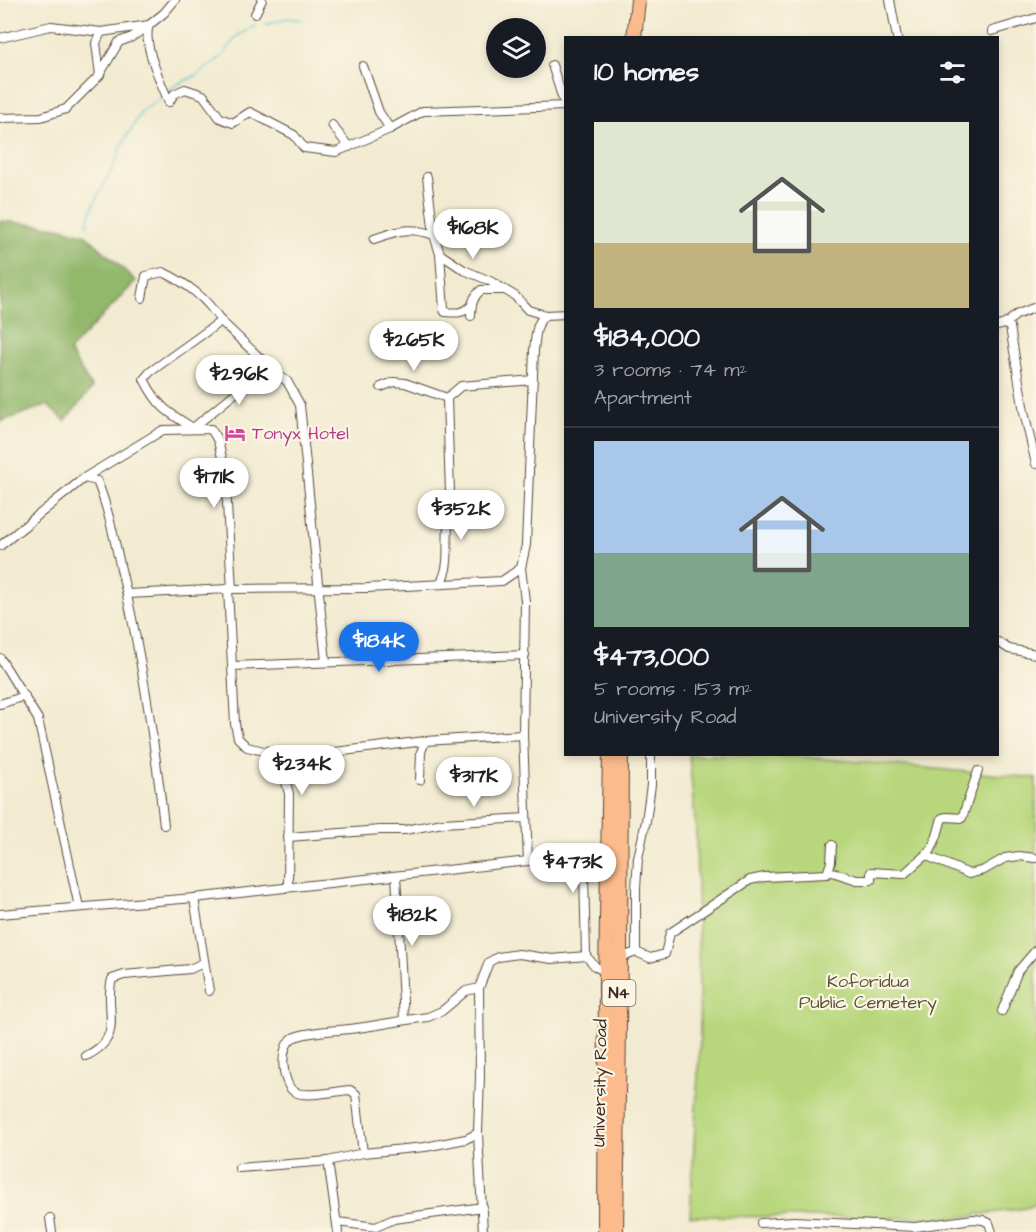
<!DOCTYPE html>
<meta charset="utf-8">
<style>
:root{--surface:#171b24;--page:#20242c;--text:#f1f3f6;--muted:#9ea1a6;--line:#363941;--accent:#1a73e8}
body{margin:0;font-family:"Architects Daughter",sans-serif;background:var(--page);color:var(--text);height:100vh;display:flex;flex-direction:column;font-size:22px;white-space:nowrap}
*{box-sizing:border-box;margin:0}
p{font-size:20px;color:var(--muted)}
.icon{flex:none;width:33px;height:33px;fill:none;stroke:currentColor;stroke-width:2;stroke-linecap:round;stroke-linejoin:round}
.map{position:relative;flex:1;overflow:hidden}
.drawer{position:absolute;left:564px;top:36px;width:435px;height:720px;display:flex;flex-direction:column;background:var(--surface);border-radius:0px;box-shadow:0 3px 9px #0003}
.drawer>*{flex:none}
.controls{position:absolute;left:486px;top:18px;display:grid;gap:12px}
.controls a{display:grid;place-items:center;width:60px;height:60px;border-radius:50%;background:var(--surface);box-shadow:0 3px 9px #0003;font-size:30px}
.price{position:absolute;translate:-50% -51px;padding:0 14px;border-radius:21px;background:#fff;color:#222;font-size:20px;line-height:39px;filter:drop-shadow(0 2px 3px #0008)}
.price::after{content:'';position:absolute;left:50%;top:36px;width:18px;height:14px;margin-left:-9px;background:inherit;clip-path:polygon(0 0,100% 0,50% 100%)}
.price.current{background:var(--accent);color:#fff}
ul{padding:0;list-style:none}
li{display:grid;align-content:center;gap:12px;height:318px;padding:0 30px}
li+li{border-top:2px solid var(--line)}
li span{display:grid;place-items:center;height:186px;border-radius:0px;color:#555}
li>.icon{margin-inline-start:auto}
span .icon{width:108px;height:108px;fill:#fffc;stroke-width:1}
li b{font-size:26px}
h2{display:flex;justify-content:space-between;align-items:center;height:72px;padding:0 30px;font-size:26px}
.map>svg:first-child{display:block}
.green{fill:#b8d77d;stroke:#7a804e;stroke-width:1.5}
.forest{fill:#92b86c;stroke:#667145;stroke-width:1.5}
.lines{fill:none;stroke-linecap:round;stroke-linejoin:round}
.stream{stroke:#56c4cb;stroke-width:1.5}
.street-casing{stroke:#564739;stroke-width:10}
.highway-casing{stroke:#564739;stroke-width:16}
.street{stroke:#fff;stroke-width:8}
.highway{stroke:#fbbb8d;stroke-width:14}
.labels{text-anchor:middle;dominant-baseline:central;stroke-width:4.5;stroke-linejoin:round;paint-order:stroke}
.shield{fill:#fcf5e5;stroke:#75675a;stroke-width:1.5}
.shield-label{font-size:16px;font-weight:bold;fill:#3b2a1e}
.hotel-label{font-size:18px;fill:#b23c85;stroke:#fcf5e5;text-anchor:start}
.park-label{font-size:18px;fill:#5a5536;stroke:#fcf5e5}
.street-label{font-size:18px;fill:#3b2a1e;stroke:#fcf5e5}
</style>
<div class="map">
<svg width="1036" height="1232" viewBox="0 0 1036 1232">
<rect width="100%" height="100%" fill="#fcf5e5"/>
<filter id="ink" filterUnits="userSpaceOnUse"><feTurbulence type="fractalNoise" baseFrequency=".0167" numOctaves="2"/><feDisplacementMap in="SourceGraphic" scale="12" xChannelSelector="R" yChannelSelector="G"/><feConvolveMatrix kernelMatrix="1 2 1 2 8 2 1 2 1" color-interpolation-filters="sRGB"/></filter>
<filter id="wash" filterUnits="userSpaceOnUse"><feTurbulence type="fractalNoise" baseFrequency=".008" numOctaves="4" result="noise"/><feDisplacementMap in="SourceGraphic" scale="24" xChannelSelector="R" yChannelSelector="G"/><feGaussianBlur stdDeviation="1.35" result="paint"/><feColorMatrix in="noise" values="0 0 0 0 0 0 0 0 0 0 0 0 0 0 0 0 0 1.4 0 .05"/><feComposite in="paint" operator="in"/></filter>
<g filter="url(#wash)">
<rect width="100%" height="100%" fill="#f2ebd1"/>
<polygon class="green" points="689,755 784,755 1036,778 1036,1204 1026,1208 955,1218 690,1216 700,1037 696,832"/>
<polygon class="forest" points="0,221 59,227 86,235 136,281 69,351 92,388 65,421 47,405 0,422"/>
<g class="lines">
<g class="stream">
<polyline points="266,24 287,18 301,20"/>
<polyline points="167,93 176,85 197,75 222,57 236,37 255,25"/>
<polyline points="87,224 94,204 118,158 121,146 142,111 164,96"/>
</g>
</g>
</g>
<g filter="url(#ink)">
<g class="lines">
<g class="street-casing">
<g id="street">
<polyline points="890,0 897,38"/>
<polyline points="255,14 262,0"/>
<path d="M149 25C142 44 161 83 169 102"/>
<polyline points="992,31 1036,18"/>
<polyline points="0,38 51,26 101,32"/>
<polyline points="552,65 565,106"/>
<polyline points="363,66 379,112 390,129"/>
<polyline points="101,72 119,42 132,37 148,26"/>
<polyline points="169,102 174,94 185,89 203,95 220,118 233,123 250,112 294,135 304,148 336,152 390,129 423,111 566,106"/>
<polyline points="0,118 41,117 66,109 100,75 96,43 101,32 149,25 164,13 175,0"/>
<polyline points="332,125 349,147"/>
<polyline points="427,177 434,235"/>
<path d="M374 239C397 231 409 226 434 235L440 254 464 270 490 281 515 296 528 310 545 315"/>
<path d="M440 254 444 310 445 312C455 313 463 314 471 306"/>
<path d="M142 298 146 276 163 272C188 284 206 298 221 321"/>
<path d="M471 316C471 305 473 297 481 290H504"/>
<polyline points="1005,324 1010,327 1024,412 1036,464"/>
<polyline points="998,326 1005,324 1016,315 1036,307"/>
<polyline points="381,387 394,382 405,383 447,398"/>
<path d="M193 428C167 412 158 407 144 379L150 372 221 321 279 376 287 381 300 405 326 662"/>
<polyline points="193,428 268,366"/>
<polyline points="84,478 163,430 211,429 218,441 225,470 232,589"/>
<path d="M0 546 84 478 97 481C108 508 114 537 120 565 141 651 154 738 164 825"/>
<path d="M440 584C451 565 446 548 448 527 449 514 454 506 450 493L447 398 461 386 533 380"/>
<polyline points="228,589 235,724 238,738 247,747 264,751 287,752 335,752 425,741 523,735"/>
<polyline points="128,594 228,589 367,588 502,581 521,568"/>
<polyline points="998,642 1009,649 1036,654"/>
<polyline points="0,658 38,719 79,907"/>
<polyline points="232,666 525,655"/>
<polyline points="0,704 25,696"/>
<polyline points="287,752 282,766 289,794 288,886"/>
<polyline points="420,780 421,752 425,741"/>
<polyline points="288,837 380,830 405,830 443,823 526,818"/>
<polyline points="925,855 969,874 984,870 1005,858 1019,856 1035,858"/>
<path d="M528 861C552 858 567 852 584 873L586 956 595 966 606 973"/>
<polyline points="829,871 857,880 871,880 871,872 904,874 931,850 937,836 942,818 947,817 962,818 978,771"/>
<polyline points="396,876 404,1020"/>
<polyline points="194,898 209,991"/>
<path d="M0 914 194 898 528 861 523 735 525 601 521 568 526 545 534 350C536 337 535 324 545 315L566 314"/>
<polyline points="636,952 636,888 638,858 646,821 651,785 651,754"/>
<polyline points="620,958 636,952 650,958 665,954 670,933 750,880 765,877 827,874 831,862 832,845"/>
<polyline points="479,988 480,1076 478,1133 483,1232"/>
<polyline points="1002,1011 1018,971 1036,950"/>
<path d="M86 1056C127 1036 103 1011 112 979L124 975 190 969 203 963"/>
<path d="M363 1153 356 1094 350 1090C337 1091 305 1098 295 1092 282 1086 277 1044 295 1037 312 1031 333 1031 350 1029 376 1026 402 1020 428 1017L442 1011 466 991 479 988 489 962 498 957 519 954 552 959 586 956"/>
<polyline points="328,1161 338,1232"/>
<polyline points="239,1168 328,1161 363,1153 425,1147 466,1139 478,1133"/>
<polyline points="50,1218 52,1232"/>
<polyline points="337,1222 376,1227 394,1219 483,1207"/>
<polyline points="761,1223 794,1221 915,1227 973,1219 983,1220 989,1223 992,1232"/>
</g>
</g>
<g class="highway-casing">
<g id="highway">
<polyline points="634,38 638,0"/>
<polyline points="605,1232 606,973 610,754"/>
<polyline points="616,1232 620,958 621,754"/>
</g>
</g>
<use href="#street" class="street"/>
<use href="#highway" class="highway"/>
</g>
</g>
<defs>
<g id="hotel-bare" transform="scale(1.62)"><path d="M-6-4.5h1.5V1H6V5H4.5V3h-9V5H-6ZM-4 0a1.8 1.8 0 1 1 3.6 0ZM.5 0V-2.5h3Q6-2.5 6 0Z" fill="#d1479c" stroke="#fcf5e5" stroke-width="2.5" paint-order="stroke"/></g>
</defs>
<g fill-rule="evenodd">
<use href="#hotel-bare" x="235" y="433"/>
</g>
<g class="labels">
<rect class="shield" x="602.5" y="980" width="33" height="26" rx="4.5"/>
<g class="shield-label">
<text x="619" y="993">N4</text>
</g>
<g class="hotel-label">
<text x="252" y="433">Tonyx Hotel</text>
</g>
<g class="park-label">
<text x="868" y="981">Koforidua<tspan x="868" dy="21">Public Cemetery</tspan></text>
</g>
<g class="street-label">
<text transform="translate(600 1083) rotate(-89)">University Road</text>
</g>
</g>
</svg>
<div class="controls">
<a><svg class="icon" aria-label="layers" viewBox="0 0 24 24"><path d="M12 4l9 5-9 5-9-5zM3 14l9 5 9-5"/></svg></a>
</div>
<b class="price" style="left:473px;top:260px">$168K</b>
<b class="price" style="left:414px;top:372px">$265K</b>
<b class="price" style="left:239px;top:406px">$296K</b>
<b class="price" style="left:214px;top:509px">$171K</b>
<b class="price" style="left:461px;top:541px">$352K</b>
<b class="price current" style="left:379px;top:673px">$184K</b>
<b class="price" style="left:302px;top:796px">$234K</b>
<b class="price" style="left:474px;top:808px">$317K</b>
<b class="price" style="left:573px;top:894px">$473K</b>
<b class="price" style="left:412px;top:947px">$182K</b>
<section class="drawer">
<h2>10 homes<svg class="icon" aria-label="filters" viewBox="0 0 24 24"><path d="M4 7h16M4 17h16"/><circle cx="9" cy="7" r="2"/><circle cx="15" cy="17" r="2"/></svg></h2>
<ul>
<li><span style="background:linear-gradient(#dfe7d0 65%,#c2b280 0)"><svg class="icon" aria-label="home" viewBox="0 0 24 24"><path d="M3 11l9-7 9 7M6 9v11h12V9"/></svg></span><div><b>$184,000</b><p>3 rooms · 74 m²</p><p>Apartment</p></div></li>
<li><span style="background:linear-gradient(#a9c7e8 60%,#7fa58c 0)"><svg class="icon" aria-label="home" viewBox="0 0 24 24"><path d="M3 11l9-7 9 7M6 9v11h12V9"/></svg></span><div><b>$473,000</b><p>5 rooms · 153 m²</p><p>University Road</p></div></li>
</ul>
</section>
</div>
